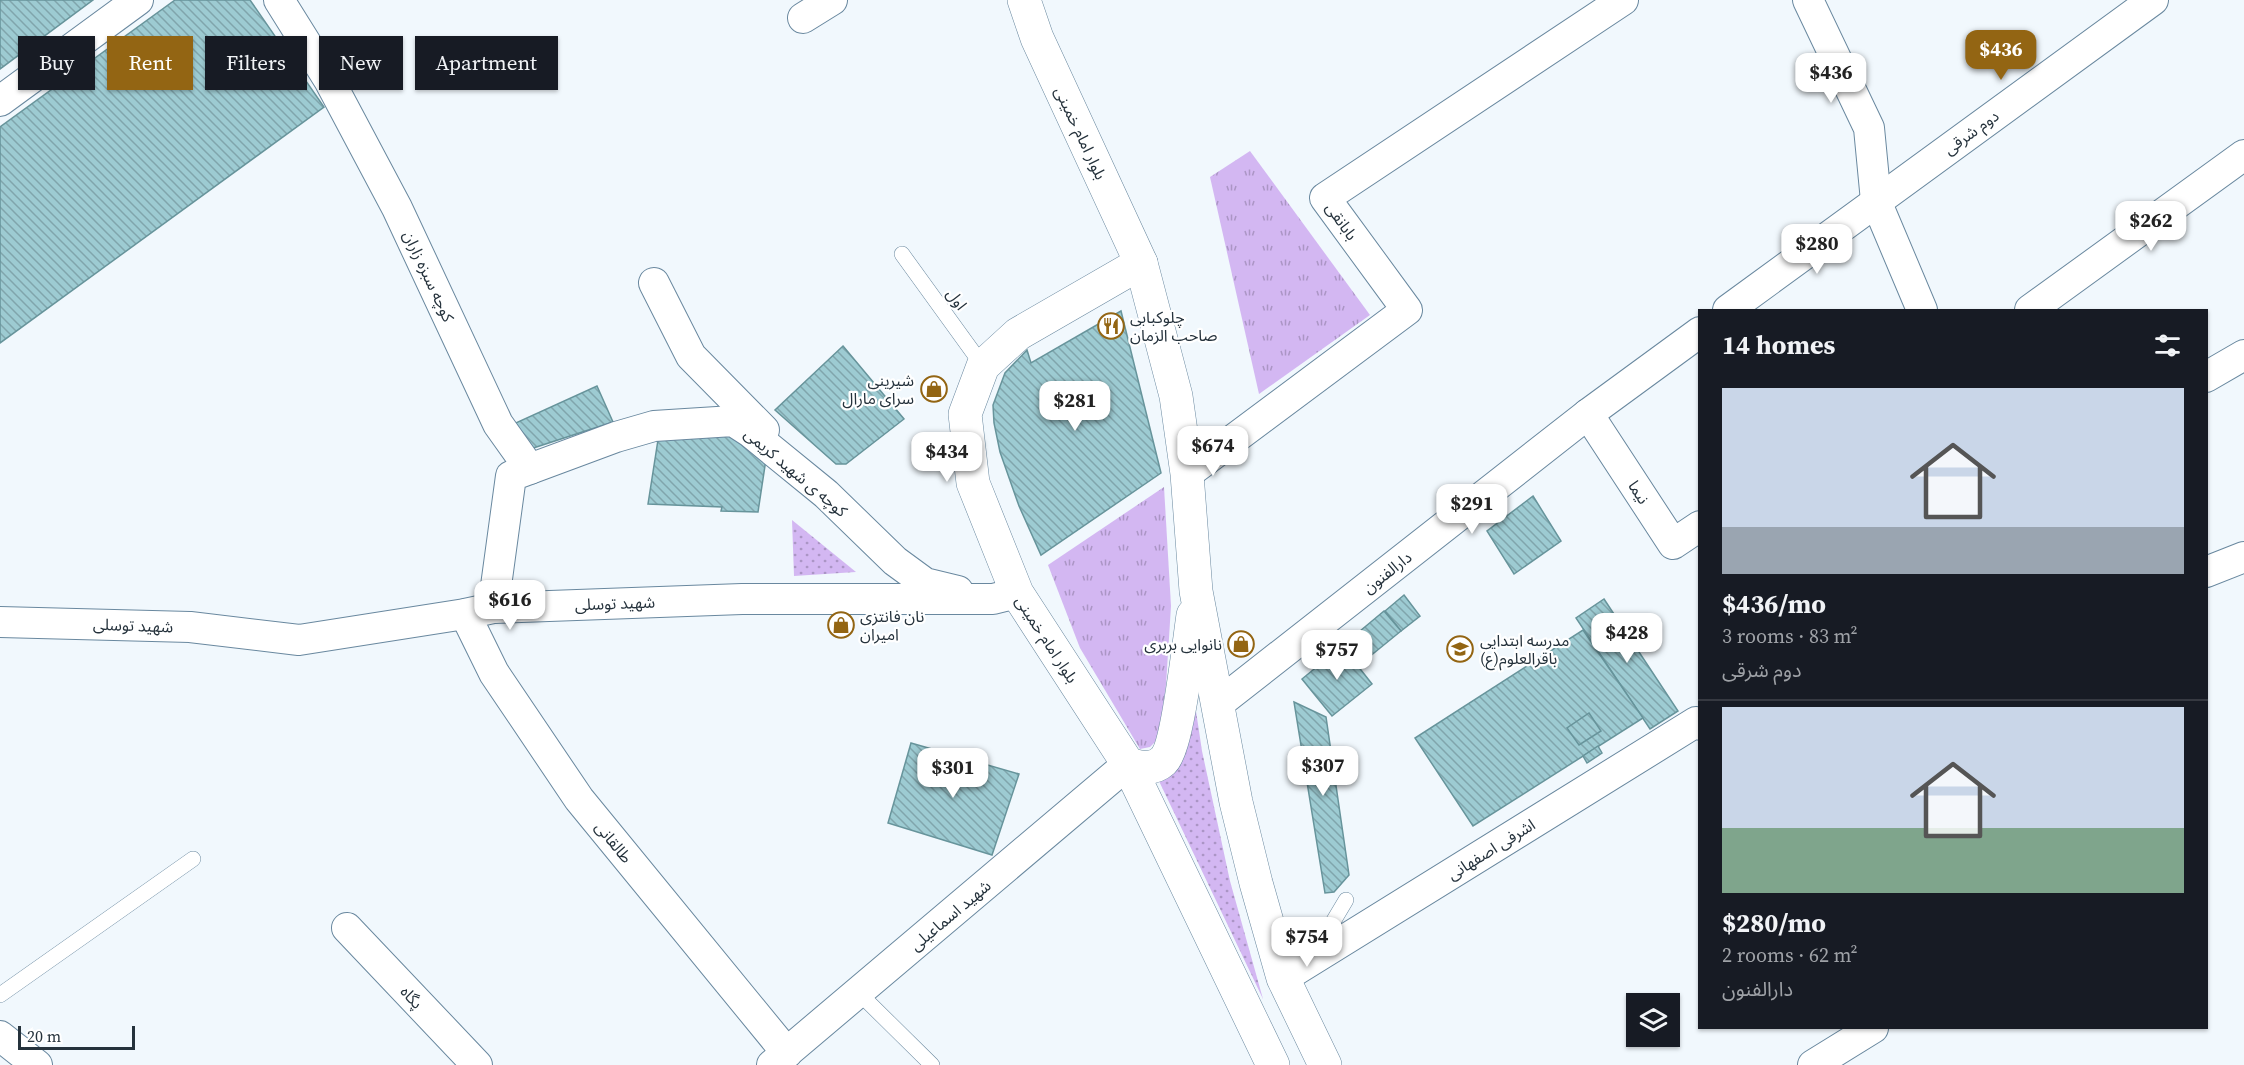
<!DOCTYPE html>
<meta charset="utf-8">
<style>
:root{--surface:#171b24;--page:#20242c;--text:#f1f3f6;--muted:#9ea1a6;--line:#363941;--accent:#936513}
body{margin:0;font-family:"Source Serif 4","Noto Sans Arabic",serif;background:var(--page);color:var(--text);height:100vh;display:flex;flex-direction:column;font-size:22px;white-space:nowrap}
*{box-sizing:border-box;margin:0}
p{font-size:20px;color:var(--muted)}
.icon{flex:none;width:33px;height:33px;fill:none;stroke:currentColor;stroke-width:2;stroke-linecap:round;stroke-linejoin:round}
.map{position:relative;flex:1;overflow:hidden}
.panel{position:absolute;left:1698px;top:309px;width:510px;height:720px;display:flex;flex-direction:column;background:var(--surface);border-radius:0px;box-shadow:0 2px 4px #0004}
.panel>*{flex:none}
.banner{position:absolute;left:18px;top:36px;width:570px;height:54px;display:flex;gap:12px}
.fabs{position:absolute;left:1626px;top:993px;display:grid;gap:12px}
.fabs a{display:grid;place-items:center;width:54px;height:54px;border-radius:0px;background:var(--surface);box-shadow:0 2px 4px #0004;font-size:30px}
.scale{position:absolute;left:18px;bottom:15px;width:117px;box-sizing:border-box;padding-left:6px;border:3px solid #25323c;border-top:0;font-size:16px;line-height:21px;white-space:nowrap;color:#25323c;-webkit-text-stroke:4px #fff;paint-order:stroke}
.price{position:absolute;translate:-50% -51px;padding:0 14px;border-radius:12px;background:#fff;color:#222;font-size:20px;line-height:39px;filter:drop-shadow(0 2px 3px #0008)}
.price::after{content:'';position:absolute;left:50%;top:36px;width:18px;height:14px;margin-left:-9px;background:inherit;clip-path:polygon(0 0,100% 0,50% 100%)}
.price.selected{background:var(--accent);color:#fff}
ul{padding:0;list-style:none}
li{display:grid;align-content:center;gap:12px;height:318px;padding:0 24px}
li+li{border-top:2px solid var(--line)}
li span{display:grid;place-items:center;height:186px;border-radius:0px;color:#555}
li>.icon{margin-inline-start:auto}
span .icon{width:108px;height:108px;fill:#fffc;stroke-width:1}
li b{font-size:26px}
h2{display:flex;justify-content:space-between;align-items:center;height:72px;padding:0 24px;font-size:26px}
.chip{padding:0 21px;border-radius:0px;background:var(--surface);box-shadow:0 2px 4px #0004;font-size:21px;line-height:54px}
.chip.selected{background:var(--accent);color:#fff}
.map>svg:first-child{display:block}
.grass{fill:url(#grass-dots)}
.park{fill:url(#park-tufts)}
.building{fill:url(#building-back-hatch);stroke:#67949b;stroke-width:1.5}
.lines{fill:none;stroke-linecap:round;stroke-linejoin:round}
.lane-casing{stroke:#69889f;stroke-width:16}
.street-casing{stroke:#69889f;stroke-width:32}
.secondary-casing{stroke:#69889f;stroke-width:34}
.lane{stroke:#fff;stroke-width:15}
.street{stroke:#fff;stroke-width:30}
.secondary{stroke:#fff;stroke-width:33}
.labels{text-anchor:middle;dominant-baseline:central;stroke-width:4.5;stroke-linejoin:round;paint-order:stroke}
.street-label{font-size:16px;fill:#25323c;stroke:#fff}
.poi-label{font-size:16px;fill:#25323c;stroke:#fff;text-anchor:start}
</style>
<div class="map">
<svg width="2244" height="1065" viewBox="0 0 2244 1065">
<defs>
<pattern id="grass-dots" width="8" height="8" patternUnits="userSpaceOnUse" patternTransform="scale(1.5)"><rect width="8" height="8" fill="#d3b7f2"/><path d="M2 2h.1M6 6h.1" fill="none" stroke="#ab95c5" stroke-width="1.8" stroke-linecap="round"/></pattern>
<pattern id="park-tufts" width="24" height="20" patternUnits="userSpaceOnUse" patternTransform="scale(1.5)"><rect width="24" height="20" fill="#d3b7f2"/><path d="M3 7l-1-3M5 7V3M7 7l1-3M15 17l-1-3M17 17v-4M19 17l1-3" fill="none" stroke="#ab95c5"/></pattern>
<pattern id="building-back-hatch" width="6" height="6" patternUnits="userSpaceOnUse" patternTransform="scale(1.5)"><rect width="6" height="6" fill="#9dcbd2"/><path d="M-1 5l2 2M0 0l6 6M5-1l2 2" fill="none" stroke="#80a5ac"/></pattern>
</defs>
<rect width="100%" height="100%" fill="#f1f8fd"/>
<g class="grass">
<polygon points="792,520 856,572 794,576"/>
<polygon points="1193,691 1202,751 1230,881 1263,999 1158,779"/>
</g>
<g class="park">
<polygon points="1250,151 1370,315 1259,394 1210,177"/>
<polygon points="1164,487 1171,606 1166,685 1159,738 1150,747 1140,749 1080,648 1048,565"/>
</g>
<g class="building">
<polygon points="0,0 93,0 0,69"/>
<polygon points="175,0 250,0 324,107 0,343 0,127"/>
<polygon points="1121,311 1161,473 1041,555 1019,506 1000,452 994,423 993,405 1005,373 1027,350 1031,363"/>
<polygon points="843,346 904,419 846,464 836,464 775,410"/>
<polygon points="597,386 613,422 521,452 509,426"/>
<polygon points="728,434 766,459 758,512 721,511 722,507 648,504 658,440"/>
<polygon points="1533,496 1561,541 1514,574 1487,531"/>
<polygon points="1404,595 1420,616 1401,631 1385,611"/>
<polygon points="1604,599 1678,711 1650,729 1576,618"/>
<polygon points="1384,611 1401,631 1358,666 1342,646"/>
<polygon points="1583,630 1643,718 1473,826 1415,738"/>
<polygon points="1342,646 1372,684 1332,716 1302,679"/>
<polygon points="1294,702 1326,717 1349,875 1334,892 1325,893"/>
<polygon points="1589,713 1601,731 1579,745 1567,728"/>
<polygon points="911,743 1019,774 992,855 888,823"/>
<polygon points="1598,746 1602,753 1587,763 1583,756"/>
</g>
<g class="lines">
<g class="lane-casing">
<g id="lane">
<polyline points="902,254 983,366"/>
<polyline points="1315,952 1346,900"/>
<polyline points="859,993 932,1065"/>
<polyline points="0,995 193,859"/>
</g>
</g>
<g class="street-casing">
<g id="street">
<polyline points="279,0 329,80 397,208 498,424 530,469"/>
<polyline points="1808,0 1869,128 1876,201 1922,310"/>
<polyline points="803,18 832,0"/>
<polyline points="0,101 138,0"/>
<polyline points="654,283 691,356 764,430"/>
<polyline points="1728,310 2153,0"/>
<polyline points="2030,310 2244,155"/>
<polyline points="2206,377 2244,355"/>
<polyline points="1588,414 1673,544 1700,526"/>
<polyline points="1187,474 1407,310 1325,198 1623,0"/>
<polyline points="2206,572 2244,557"/>
<polyline points="493,608 511,476 616,437 654,426 733,421 750,432 826,494 895,561 925,583 958,591"/>
<polyline points="465,614 494,673 579,799 787,1053"/>
<polyline points="0,622 190,627 299,640 465,614 493,608 742,599 993,599 1017,593"/>
<polyline points="1218,704 1588,414 1700,332"/>
<polyline points="347,928 477,1065"/>
<polyline points="1283,978 1696,722 1700,725"/>
<polyline points="0,1036 37,1065"/>
<polyline points="772,1065 1128,764"/>
<polyline points="1813,1065 1873,1028"/>
</g>
</g>
<g class="secondary-casing">
<g id="secondary">
<polyline points="1024,0 1037,38 1141,263 1176,396 1187,474 1196,591 1236,802 1256,883 1283,978 1325,1065"/>
<polyline points="1141,263 1018,334 983,366 965,414 973,483 1017,593 1128,764 1273,1065"/>
<path d="M1128 764C1140 767 1152 771 1163 761 1178 747 1189 641 1193 615"/>
</g>
</g>
<use href="#lane" class="lane"/>
<use href="#street" class="street"/>
<use href="#secondary" class="secondary"/>
</g>
<defs>
<g id="restaurant-ring" transform="scale(1.35)"><circle r="9.5" fill="#fff" stroke="#936513" stroke-width="1.5"/><path d="M-5-6h1v4h1v-4h1v4h1v-4h1v5L-1.5 .5V6h-2V.5L-5-1ZM5-6V6H3V1.5H1.5Q1.5-4 5-6Z" fill="#936513"/></g>
<g id="shop-ring" transform="scale(1.35)"><circle r="9.5" fill="#fff" stroke="#936513" stroke-width="1.5"/><path d="M-5-2.5h2.3a2.7 3.5 0 0 1 5.4 0H5L5.5 6h-11ZM-1.5-2.5h3a1.5 2.3 0 0 0-3 0Z" fill="#936513"/></g>
<g id="school-ring" transform="scale(1.35)"><circle r="9.5" fill="#fff" stroke="#936513" stroke-width="1.5"/><path d="M0-5L7-2L0 1L-7-2ZM-4 1L0 2.5L4 1V4Q0 6-4 4Z" fill="#936513"/></g>
</defs>
<g fill-rule="evenodd">
<use href="#restaurant-ring" x="1111" y="326"/>
<use href="#shop-ring" x="934" y="389"/>
<use href="#shop-ring" x="841" y="625"/>
<use href="#shop-ring" x="1241" y="644"/>
<use href="#school-ring" x="1460" y="649"/>
</g>
<g class="labels">
<g class="street-label">
<text transform="translate(1971 132) rotate(-36)">دوم شرقی</text>
<text transform="translate(1081 133) rotate(65)">بلوار امام خمینی</text>
<text transform="translate(1342 221) rotate(55)">بابانقی</text>
<text transform="translate(429 276) rotate(65)">کوچه سبزه زاران</text>
<text transform="translate(957 299) rotate(54)">اول</text>
<text transform="translate(796 472) rotate(40)">کوچه ی شهید کریمی</text>
<text transform="translate(1639 492) rotate(57)">نیما</text>
<text transform="translate(1387 572) rotate(-38)">دارالفنون</text>
<text transform="translate(615 603) rotate(-2)">شهید توسلی</text>
<text transform="translate(133 625) rotate(2)">شهید توسلی</text>
<text transform="translate(1047 639) rotate(57)">بلوار امام خمینی</text>
<text transform="translate(614 842) rotate(51)">طالقانی</text>
<text transform="translate(1491 849) rotate(-32)">اشرفی اصفهانی</text>
<text transform="translate(950 915) rotate(-40)">شهید اسماعیلی</text>
<text transform="translate(412 997) rotate(47)">پگاه</text>
</g>
<g class="poi-label">
<text x="1130" y="317">چلوکبابی<tspan x="1130" dy="18">صاحب الزمان</tspan></text>
<text x="914" y="380" text-anchor="end">شیرینی<tspan x="914" dy="18">سرای مارال</tspan></text>
<text x="860" y="616">نان فانتزی<tspan x="860" dy="18">امیران</tspan></text>
<text x="1480" y="640">مدرسه ابتدایی<tspan x="1480" dy="18">باقرالعلوم(ع)</tspan></text>
<text x="1222" y="644" text-anchor="end">نانوایی بربری</text>
</g>
</g>
</svg>
<div class="fabs">
<a><svg class="icon" aria-label="layers" viewBox="0 0 24 24"><path d="M12 4l9 5-9 5-9-5zM3 14l9 5 9-5"/></svg></a>
</div>
<div class="scale">20 m</div>
<b class="price selected" style="left:2001px;top:81px">$436</b>
<b class="price" style="left:1831px;top:104px">$436</b>
<b class="price" style="left:2151px;top:252px">$262</b>
<b class="price" style="left:1817px;top:275px">$280</b>
<b class="price" style="left:1075px;top:432px">$281</b>
<b class="price" style="left:1213px;top:477px">$674</b>
<b class="price" style="left:947px;top:483px">$434</b>
<b class="price" style="left:1472px;top:535px">$291</b>
<b class="price" style="left:510px;top:631px">$616</b>
<b class="price" style="left:1627px;top:664px">$428</b>
<b class="price" style="left:1337px;top:681px">$757</b>
<b class="price" style="left:1323px;top:797px">$307</b>
<b class="price" style="left:953px;top:799px">$301</b>
<b class="price" style="left:1307px;top:968px">$754</b>
<div class="banner">
<a class="chip">Buy</a>
<a class="chip selected">Rent</a>
<a class="chip">Filters</a>
<a class="chip">New</a>
<a class="chip">Apartment</a>
</div>
<section class="panel">
<h2>14 homes<svg class="icon" aria-label="filters" viewBox="0 0 24 24"><path d="M4 7h16M4 17h16"/><circle cx="9" cy="7" r="2"/><circle cx="15" cy="17" r="2"/></svg></h2>
<ul>
<li><span style="background:linear-gradient(#c9d6e8 75%,#9aa5b1 0)"><svg class="icon" aria-label="home" viewBox="0 0 24 24"><path d="M3 11l9-7 9 7M6 9v11h12V9"/></svg></span><div><b>$436/mo</b><p>3 rooms · 83 m²</p><p>دوم شرقی</p></div></li>
<li><span style="background:linear-gradient(#c9d6e8 65%,#7fa58c 0)"><svg class="icon" aria-label="home" viewBox="0 0 24 24"><path d="M3 11l9-7 9 7M6 9v11h12V9"/></svg></span><div><b>$280/mo</b><p>2 rooms · 62 m²</p><p>دارالفنون</p></div></li>
</ul>
</section>
</div>
